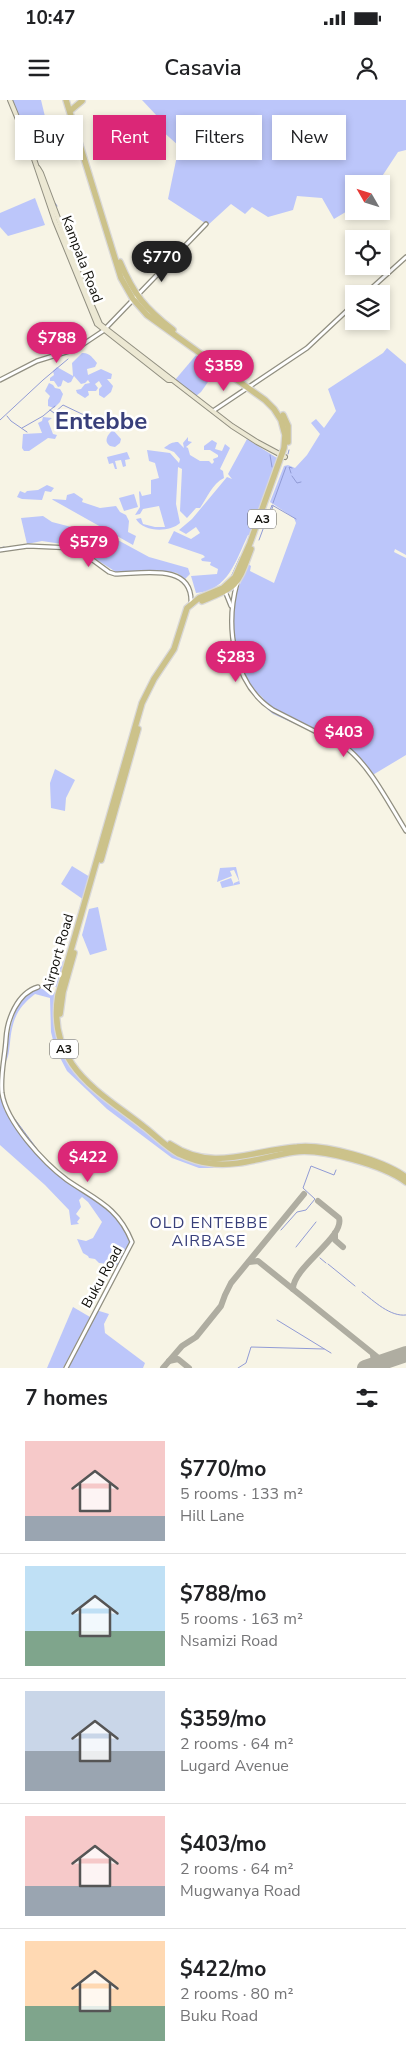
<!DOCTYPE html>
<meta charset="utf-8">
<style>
:root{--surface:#fff;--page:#f6f6f6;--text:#202124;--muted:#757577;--line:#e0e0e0;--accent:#db2777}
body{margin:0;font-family:"Nunito Sans",sans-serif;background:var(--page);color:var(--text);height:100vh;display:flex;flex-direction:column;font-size:19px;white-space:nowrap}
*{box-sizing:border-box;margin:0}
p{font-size:16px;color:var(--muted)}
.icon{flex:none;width:28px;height:28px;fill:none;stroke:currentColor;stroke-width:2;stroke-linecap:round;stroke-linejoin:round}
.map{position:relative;height:1268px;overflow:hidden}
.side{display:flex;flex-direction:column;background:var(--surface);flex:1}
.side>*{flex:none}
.guide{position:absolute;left:15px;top:15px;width:376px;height:45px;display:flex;gap:10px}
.needle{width:32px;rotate:309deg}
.buttons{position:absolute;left:345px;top:75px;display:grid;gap:10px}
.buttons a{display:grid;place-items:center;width:45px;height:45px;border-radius:0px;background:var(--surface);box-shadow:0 2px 8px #0003;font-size:25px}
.price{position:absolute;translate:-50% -42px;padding:0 11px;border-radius:18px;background:var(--accent);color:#fff;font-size:16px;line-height:32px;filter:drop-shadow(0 1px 2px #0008)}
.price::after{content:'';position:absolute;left:50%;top:30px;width:15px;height:11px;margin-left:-8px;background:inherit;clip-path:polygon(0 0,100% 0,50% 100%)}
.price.active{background:#222;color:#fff}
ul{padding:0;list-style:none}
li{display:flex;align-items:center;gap:15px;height:125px;padding:0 25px}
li+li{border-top:1px solid var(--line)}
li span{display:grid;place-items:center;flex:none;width:140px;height:100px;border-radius:0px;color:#555}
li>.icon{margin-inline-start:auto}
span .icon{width:60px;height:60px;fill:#fffc;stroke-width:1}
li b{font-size:21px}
h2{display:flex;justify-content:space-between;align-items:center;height:60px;padding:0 25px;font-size:21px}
.pill{padding:0 18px;border-radius:0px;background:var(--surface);box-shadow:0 2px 8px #0003;font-size:18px;line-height:45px}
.pill.active{background:var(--accent);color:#fff}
.status{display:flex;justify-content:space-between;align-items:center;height:35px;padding:0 25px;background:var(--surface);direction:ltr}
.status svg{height:14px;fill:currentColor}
header{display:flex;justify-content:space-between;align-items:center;height:65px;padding:0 25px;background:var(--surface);font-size:22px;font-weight:600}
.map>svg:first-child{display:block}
.green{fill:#bcc6fa}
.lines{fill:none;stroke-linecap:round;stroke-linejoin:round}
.stream{stroke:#919bd5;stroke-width:1}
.taxiway{stroke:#afada1;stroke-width:6}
.runway{stroke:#afada1;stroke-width:16}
.tertiary-casing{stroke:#918f81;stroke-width:5.5}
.secondary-casing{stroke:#918f81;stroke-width:6}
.trunk-casing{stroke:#d9d8d8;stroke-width:8}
.tertiary{stroke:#fff;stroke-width:3}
.secondary{stroke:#ece8d3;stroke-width:4}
.trunk{stroke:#ccc28a;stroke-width:5.5}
.labels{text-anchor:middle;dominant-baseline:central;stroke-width:5;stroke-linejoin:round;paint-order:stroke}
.shield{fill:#fff;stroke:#575653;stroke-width:1}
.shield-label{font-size:12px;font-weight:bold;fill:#0f0e09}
.street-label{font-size:14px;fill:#0f0e09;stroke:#fff}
.quarter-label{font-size:16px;letter-spacing:1px;fill:#383f7a;stroke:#fff}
.town-label{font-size:24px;font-weight:bold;fill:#383f7a;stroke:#fff}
</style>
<div class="status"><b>10:47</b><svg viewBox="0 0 49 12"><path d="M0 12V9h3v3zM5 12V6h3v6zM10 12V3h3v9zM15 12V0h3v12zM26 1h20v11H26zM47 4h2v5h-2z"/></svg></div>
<header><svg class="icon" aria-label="menu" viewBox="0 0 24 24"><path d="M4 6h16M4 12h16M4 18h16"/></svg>Casavia<svg class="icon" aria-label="person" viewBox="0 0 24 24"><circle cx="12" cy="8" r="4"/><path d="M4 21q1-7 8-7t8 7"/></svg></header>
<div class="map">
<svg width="406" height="1268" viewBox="0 0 406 1268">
<rect width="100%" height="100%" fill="#f7f4e5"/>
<g class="green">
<polygon points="12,0 41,0 48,29 28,37"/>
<polygon points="142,0 406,0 406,50 398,52 379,81 381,84 354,84 354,107 334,119 322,98 297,96 293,110 268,117 252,107 245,114 231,104 208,125 168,99 179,46 151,21 157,16"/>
<polygon points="149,26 155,31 122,55 116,47 137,31"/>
<polygon points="35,98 45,125 8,136 0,127 0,113"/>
<polygon points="387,248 406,264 406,455 395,449 394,452 406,458 406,655 371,676 363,665 346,647 273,614 267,609 263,598 251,587 241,567 235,543 230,509 248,464 251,466 250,471 274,483 296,423 294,418 270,402 284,366 288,365 295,368 307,355 320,334 311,323 316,319 324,328 336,311 328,289 383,253"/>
<path d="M82 253C89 252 93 258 97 263L95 267 87 269 88 275 101 269 112 274 111 279H107L113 286 111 292 104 298 99 295V289L102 286 99 281 95 284 98 288 96 291H88L89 295 85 298 77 293 76 290 81 289 85 284 90 283 88 280 85 283 81 284 74 276 71 282 68 283 63 280 61 286 58 287 54 281H50V278L54 275 53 271 57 267 73 276 72 263Z"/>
<polygon points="197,254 217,269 201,292 196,296 175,280"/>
<polygon points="49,283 53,285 55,288 60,289 63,294 60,302 54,308 48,306 48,300 50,296 45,291"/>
<polygon points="43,317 52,318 48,321 53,334 57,335 55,339 48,338 29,351 24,351 22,348 23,334 42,333 38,323 42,321"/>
<path d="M113 330 121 339 120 343 115 347 110 346C103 341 108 334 113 330Z"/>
<path d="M188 337V341L192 342 186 347 188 348 190 355 200 361H209L212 364 214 362 213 359 218 357V355L210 350H204V346L212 340 217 343 215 349 222 351 225 344 230 348 220 369 223 371 224 378C212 384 207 398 200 408H196L187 418 180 411 182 369 178 367 176 404 180 423C169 433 143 432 136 419L141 418 143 424 155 427H165L159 406 143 409 140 414 135 415 140 407 139 392 140 391 142 396 151 394V380L159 378 155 363 149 361 147 350 170 353 179 363 180 359 174 352 164 348C169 344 172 342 178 342L184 348 183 343Z"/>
<path d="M247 339 277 358V364L250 435H248C236 460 228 491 196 493L191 476 217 474 218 469 210 465 211 462 202 461 201 459 205 457 203 455 168 443 174 431 191 439 200 433 196 427 186 434 179 430 192 419 227 377 232 379 228 374Z"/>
<polygon points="127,352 130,359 125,360 126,366 123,367 121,360 115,361 117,369 115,369 113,363 109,364 107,357"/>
<polygon points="47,385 54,388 51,392 45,391 42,400 22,399 17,397 20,391 25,393 27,391 38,390"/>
<polygon points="74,393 83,399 82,402 100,408 116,406 120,412 126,415 129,421 128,432 136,436 133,445 53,400 52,399 66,400 67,395"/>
<polygon points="134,394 138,407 124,411 119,398"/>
<polygon points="43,416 52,422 114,438 149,457 188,468 190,474 185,479 177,473 165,471 116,472 75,446 42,441 27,444 21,418"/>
<polygon points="55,669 75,680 66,698 65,711 51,708 50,683"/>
<polygon points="72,766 90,777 84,800 61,784"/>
<polygon points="236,767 240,784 222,788 220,782 231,778 234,785 234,783 239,781 234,770 230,771 232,776 217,782 220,768"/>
<polygon points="98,807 107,850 90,855 82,835 89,809"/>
<polygon points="64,860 57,887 42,885"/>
<path d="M39 888 56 893 54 922 57 936 63 954 99 994 171 1051 213 1066 214 1068H199L172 1058 107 1009 67 971 55 948 51 932 50 898 35 894C17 908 12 920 10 943 9 950 9 957 5 963 8 940 11 895 39 888Z"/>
<polygon points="0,995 5,1011 12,1022 57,1073 117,1116 129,1137 129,1143 118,1165 99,1163 95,1159 89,1158 88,1156 83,1153 77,1139 86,1141 93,1138 102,1122 88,1102 82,1097 79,1100 81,1107 76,1114 80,1118 77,1122 79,1124 71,1125 69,1110 45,1085 0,1045"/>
<polygon points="73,1207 90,1217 63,1268 47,1268"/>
<polygon points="96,1210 109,1214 104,1224 105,1233 145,1263 143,1268 66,1268"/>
</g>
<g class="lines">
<g class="stream">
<polyline points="55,103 57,106"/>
<polyline points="50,310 54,313 63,305 84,315"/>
<polyline points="7,316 11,321 27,332"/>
<polyline points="0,320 43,280 68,259"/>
<polyline points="22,328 43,316 55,306"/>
<polyline points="288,354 289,350"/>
<polyline points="270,355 272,367"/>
<polyline points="291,373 289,367 292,368"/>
<polyline points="292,376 297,383 301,382"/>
<polyline points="273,403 286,367"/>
<polyline points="268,420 273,406"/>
<polyline points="259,440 272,405 296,419"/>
<polyline points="0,448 4,447"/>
<polyline points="231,477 240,457"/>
<polyline points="11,1014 37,1049"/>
<polyline points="281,1130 297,1112 306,1110 315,1099 303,1088 311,1066 334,1075 336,1070"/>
<polyline points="296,1147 316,1122"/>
<polyline points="320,1158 326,1163"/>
<polyline points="328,1164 355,1186"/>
<path d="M362 1192C374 1201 390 1217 406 1215"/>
<polyline points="277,1220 331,1253"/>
<polyline points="238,1268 246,1263 251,1247 324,1249"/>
</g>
<g class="taxiway">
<polyline points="335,1133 335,1140 343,1147"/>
<polyline points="249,1162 258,1161 381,1260 393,1258"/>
<path d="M293 1189C293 1167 345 1137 339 1118L318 1101"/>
<polyline points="169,1261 178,1259 189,1268"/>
<polyline points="374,1265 386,1268"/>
<polyline points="367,1267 374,1261 373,1255"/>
<polyline points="163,1268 182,1246 196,1237 221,1206 225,1195 231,1183 304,1094"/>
</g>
<polyline class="runway" points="365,1268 406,1254"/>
<g class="tertiary-casing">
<g id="tertiary">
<polyline points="365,194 406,157"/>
<polyline points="0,280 37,261 76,249 103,231 206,124"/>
<polyline points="213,311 307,248 354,204"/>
<path d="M0 450 28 446 73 448 79 450 109 472 115 474C142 474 193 462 191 503"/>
<path d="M237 483C225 527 233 584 273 610L344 646C370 665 389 704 406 731"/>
<polyline points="225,491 231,506"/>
<path d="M38 887C17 893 7 920 6 939 5 957 0 975 2 993 6 1022 44 1063 67 1080 96 1100 118 1107 132 1142L66 1268"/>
</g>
</g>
<g class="secondary-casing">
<g id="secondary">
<polyline points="10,0 33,56 55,121 97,224 168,280 172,280"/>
<polyline points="38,68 41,73 84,187 100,224 232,326 257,342 285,357"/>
</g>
</g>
<g class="trunk-casing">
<g id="trunk">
<path d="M66 0 121 178 133 199 147 215 265 300 274 309 281 320 285 335 284 348 250 443 235 477 223 488 199 498 187 508 174 549 154 579 142 603 58 895C54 919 58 943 72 964 89 989 119 1007 143 1026 155 1035 166 1047 179 1054 188 1058 198 1062 208 1063 237 1068 266 1056 294 1052 322 1048 383 1065 406 1082"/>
<polyline points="70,11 82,1"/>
<path d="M120 162C134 195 145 208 173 230"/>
<polyline points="283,315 288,326 288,342"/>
<path d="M202 501C240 485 237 486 251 449"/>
<polyline points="101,760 138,629"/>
<polyline points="60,914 63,892 74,853"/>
<path d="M170 1044C213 1073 252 1050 297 1047 326 1044 382 1060 406 1077"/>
</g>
</g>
<use href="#tertiary" class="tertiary"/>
<use href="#secondary" class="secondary"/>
<use href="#trunk" class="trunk"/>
</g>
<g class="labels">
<g class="shield">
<rect x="248" y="409.5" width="28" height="19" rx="4"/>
<rect x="50" y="939.5" width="28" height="19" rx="4"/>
</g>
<g class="shield-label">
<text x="262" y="419">A3</text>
<text x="64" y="949">A3</text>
</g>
<g class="street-label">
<text transform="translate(82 159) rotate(69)">Kampala Road</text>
<text transform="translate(58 853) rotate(-74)">Airport Road</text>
<text transform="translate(102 1177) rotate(-61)">Buku Road</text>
</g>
<g class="quarter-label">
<text x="209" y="1123">OLD ENTEBBE<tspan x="209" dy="18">AIRBASE</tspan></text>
</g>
<g class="town-label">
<text x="101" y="321">Entebbe</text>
</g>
</g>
</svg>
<div class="buttons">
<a><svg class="needle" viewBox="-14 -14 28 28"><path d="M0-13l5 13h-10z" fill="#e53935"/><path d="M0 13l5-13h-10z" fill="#757577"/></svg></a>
<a><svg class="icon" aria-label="locate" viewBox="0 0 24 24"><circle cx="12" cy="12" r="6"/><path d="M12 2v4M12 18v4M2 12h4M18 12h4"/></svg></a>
<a><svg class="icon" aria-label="layers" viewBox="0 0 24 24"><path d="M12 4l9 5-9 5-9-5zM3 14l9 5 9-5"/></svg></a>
</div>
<b class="price active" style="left:162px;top:183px">$770</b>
<b class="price" style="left:57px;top:264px">$788</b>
<b class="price" style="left:224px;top:292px">$359</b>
<b class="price" style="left:89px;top:468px">$579</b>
<b class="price" style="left:236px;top:583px">$283</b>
<b class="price" style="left:344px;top:658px">$403</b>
<b class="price" style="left:88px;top:1083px">$422</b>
<div class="guide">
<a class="pill">Buy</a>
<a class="pill active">Rent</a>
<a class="pill">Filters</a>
<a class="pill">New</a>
</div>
</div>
<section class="side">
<h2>7 homes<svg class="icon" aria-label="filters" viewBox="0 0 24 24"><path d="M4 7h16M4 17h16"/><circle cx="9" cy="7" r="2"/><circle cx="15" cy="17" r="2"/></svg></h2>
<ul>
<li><span style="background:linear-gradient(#f6c9c9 75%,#9aa5b1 0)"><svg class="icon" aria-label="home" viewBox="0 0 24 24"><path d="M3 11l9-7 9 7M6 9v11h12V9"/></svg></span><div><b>$770/mo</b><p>5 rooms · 133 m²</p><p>Hill Lane</p></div></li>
<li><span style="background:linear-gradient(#bfe0f5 65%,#7fa58c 0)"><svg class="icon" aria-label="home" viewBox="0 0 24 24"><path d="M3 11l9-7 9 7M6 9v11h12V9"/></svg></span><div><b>$788/mo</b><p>5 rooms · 163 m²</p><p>Nsamizi Road</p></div></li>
<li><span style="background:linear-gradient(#c9d6e8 60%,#9aa5b1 0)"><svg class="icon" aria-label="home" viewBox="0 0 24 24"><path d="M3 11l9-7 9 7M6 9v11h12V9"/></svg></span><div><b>$359/mo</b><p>2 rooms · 64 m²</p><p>Lugard Avenue</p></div></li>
<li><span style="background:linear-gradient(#f6c9c9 70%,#9aa5b1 0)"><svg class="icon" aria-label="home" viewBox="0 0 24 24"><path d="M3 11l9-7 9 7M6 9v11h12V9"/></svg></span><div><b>$403/mo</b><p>2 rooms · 64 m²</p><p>Mugwanya Road</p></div></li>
<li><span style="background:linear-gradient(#ffd9b3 65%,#7fa58c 0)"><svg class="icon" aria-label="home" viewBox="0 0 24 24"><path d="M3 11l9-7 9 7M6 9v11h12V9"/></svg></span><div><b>$422/mo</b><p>2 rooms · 80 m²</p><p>Buku Road</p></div></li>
</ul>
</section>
